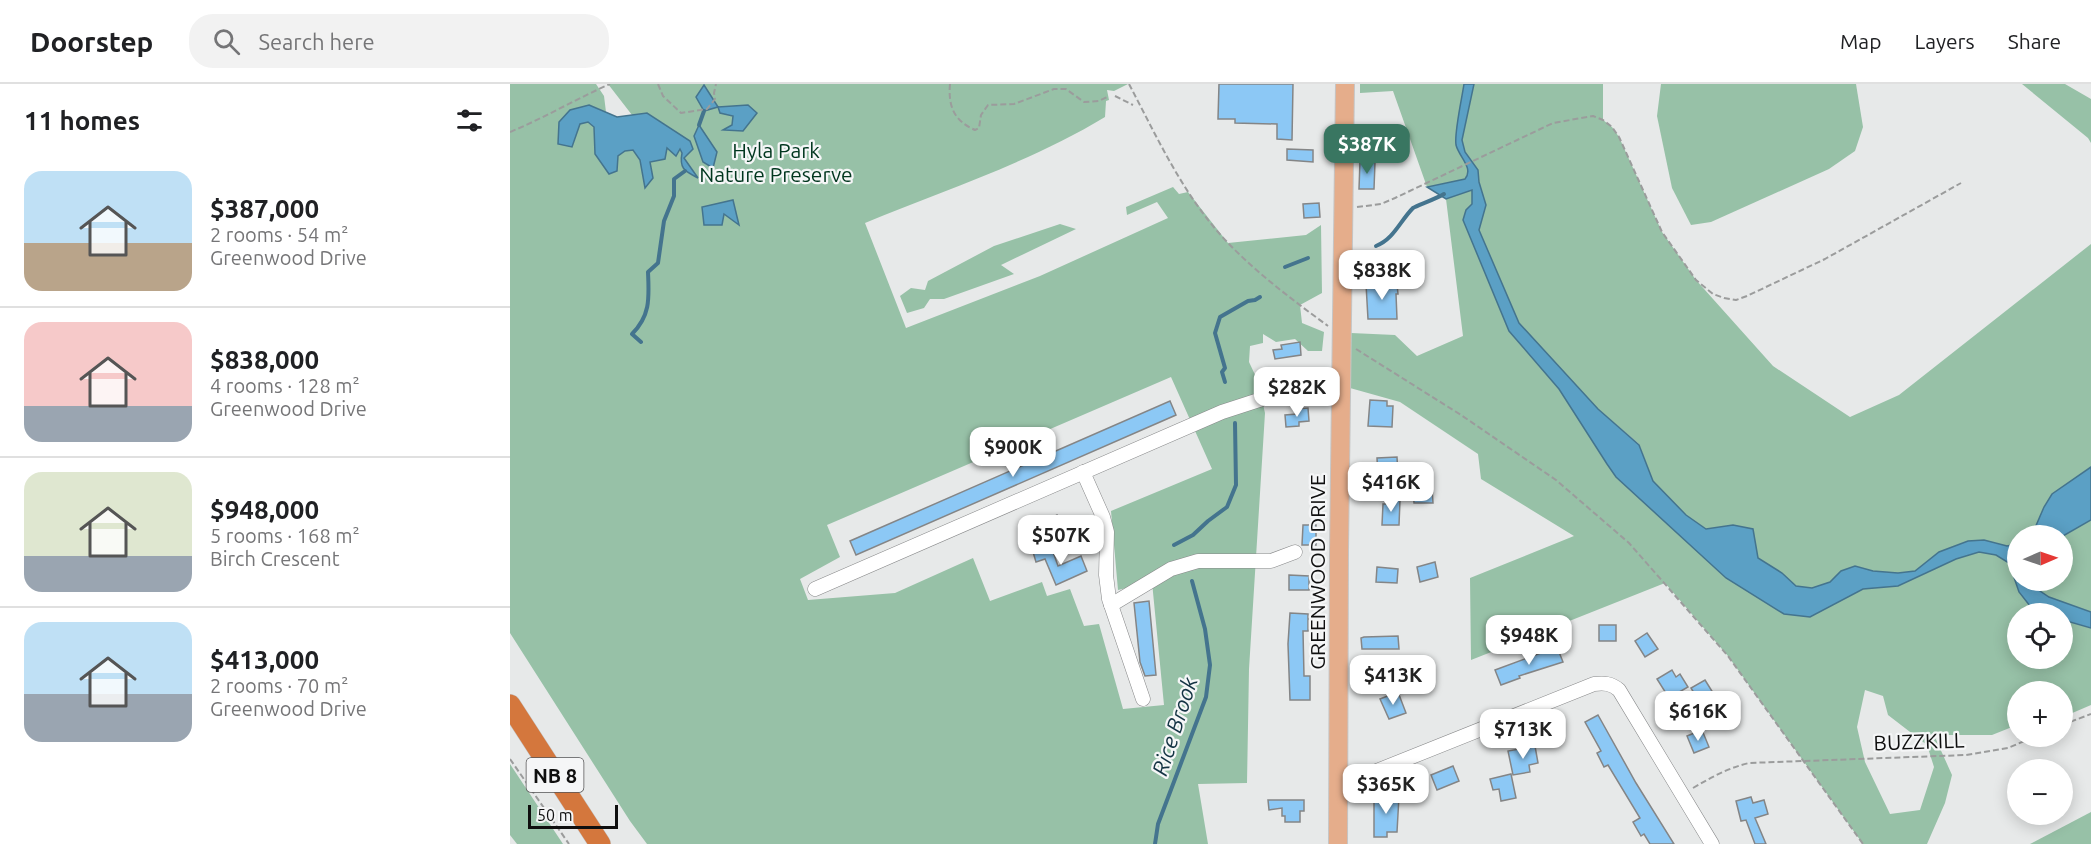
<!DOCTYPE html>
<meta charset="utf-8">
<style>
:root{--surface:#fff;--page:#f2f2f2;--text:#202124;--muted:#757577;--line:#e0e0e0;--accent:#397661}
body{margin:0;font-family:Ubuntu,sans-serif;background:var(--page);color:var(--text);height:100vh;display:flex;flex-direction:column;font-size:22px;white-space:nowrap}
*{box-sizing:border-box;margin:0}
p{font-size:20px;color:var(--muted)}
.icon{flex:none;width:33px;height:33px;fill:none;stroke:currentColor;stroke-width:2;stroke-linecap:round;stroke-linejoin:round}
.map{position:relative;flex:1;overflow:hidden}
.panel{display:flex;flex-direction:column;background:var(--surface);width:510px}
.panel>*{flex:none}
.needle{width:39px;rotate:88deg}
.buttons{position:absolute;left:1497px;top:441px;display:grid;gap:12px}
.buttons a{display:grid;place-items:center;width:66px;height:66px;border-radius:50%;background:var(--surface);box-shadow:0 3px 15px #0003;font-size:30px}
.scale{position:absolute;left:18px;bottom:15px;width:90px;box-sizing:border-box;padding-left:6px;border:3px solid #0f0f0f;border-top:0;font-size:16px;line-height:21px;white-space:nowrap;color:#0f0f0f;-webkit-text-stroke:4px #f5f6f7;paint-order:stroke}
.price{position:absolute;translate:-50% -51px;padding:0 14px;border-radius:12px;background:#fff;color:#222;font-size:20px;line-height:39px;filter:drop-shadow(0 2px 3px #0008)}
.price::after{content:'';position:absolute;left:50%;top:36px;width:18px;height:14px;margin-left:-9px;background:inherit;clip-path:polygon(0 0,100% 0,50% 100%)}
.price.selected{background:var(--accent);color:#fff}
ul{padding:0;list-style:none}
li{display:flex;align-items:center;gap:18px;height:150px;padding:0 24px}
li+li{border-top:2px solid var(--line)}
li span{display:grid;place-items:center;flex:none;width:168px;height:120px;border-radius:18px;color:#555}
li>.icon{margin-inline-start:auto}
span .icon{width:72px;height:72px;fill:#fffc;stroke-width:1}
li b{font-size:26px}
h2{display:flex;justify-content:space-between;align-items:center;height:72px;padding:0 24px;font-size:26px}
header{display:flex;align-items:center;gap:36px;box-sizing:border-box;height:84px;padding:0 30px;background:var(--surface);border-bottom:2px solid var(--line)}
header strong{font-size:28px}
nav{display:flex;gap:33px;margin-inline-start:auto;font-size:21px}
.search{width:420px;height:54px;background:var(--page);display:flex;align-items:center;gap:15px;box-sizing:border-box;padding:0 21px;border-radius:24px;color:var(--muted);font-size:22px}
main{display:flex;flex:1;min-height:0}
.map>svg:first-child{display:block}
.green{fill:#97c1a7;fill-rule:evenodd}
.water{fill:#5ba0c5;stroke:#44748e;stroke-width:1.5}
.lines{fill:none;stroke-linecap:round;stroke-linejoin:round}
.stream{stroke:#44748e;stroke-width:4}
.building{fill:#8cc8f5;stroke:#848586;stroke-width:1.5}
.minor-casing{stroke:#88898a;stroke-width:15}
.major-casing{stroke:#c5c5c5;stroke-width:20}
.highway-casing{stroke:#c5c5c5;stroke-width:22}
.path{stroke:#9b9c9c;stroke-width:2;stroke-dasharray:6 3;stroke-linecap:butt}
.minor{stroke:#fff;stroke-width:14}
.major{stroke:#e5ad8b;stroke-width:18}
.highway{stroke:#d4773d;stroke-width:21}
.labels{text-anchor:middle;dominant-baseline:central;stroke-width:4.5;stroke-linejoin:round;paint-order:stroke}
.shield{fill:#f5f6f7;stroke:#545455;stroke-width:1.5}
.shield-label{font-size:20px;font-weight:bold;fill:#0f0f0f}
.park-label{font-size:21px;fill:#00361e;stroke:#f5f6f7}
.street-label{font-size:21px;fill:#0f0f0f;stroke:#f5f6f7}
.water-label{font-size:22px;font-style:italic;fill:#133343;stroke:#f5f6f7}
</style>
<header>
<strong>Doorstep</strong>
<div class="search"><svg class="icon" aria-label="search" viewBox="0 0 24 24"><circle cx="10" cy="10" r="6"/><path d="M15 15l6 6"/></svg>Search here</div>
<nav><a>Map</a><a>Layers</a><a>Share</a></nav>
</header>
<main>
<section class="panel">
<h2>11 homes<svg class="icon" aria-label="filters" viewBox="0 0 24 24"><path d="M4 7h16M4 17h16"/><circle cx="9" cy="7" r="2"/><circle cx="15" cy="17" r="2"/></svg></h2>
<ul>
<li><span style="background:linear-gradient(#bfe0f5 60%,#b9a48a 0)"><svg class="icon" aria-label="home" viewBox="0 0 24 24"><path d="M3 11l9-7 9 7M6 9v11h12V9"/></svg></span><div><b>$387,000</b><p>2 rooms · 54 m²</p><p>Greenwood Drive</p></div></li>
<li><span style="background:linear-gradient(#f6c9c9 70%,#9aa5b1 0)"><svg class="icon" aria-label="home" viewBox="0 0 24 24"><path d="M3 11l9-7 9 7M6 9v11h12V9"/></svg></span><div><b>$838,000</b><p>4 rooms · 128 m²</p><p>Greenwood Drive</p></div></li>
<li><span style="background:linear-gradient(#dfe7d0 70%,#9aa5b1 0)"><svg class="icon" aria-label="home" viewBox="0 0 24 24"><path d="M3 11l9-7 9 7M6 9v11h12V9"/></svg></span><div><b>$948,000</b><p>5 rooms · 168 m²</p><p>Birch Crescent</p></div></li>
<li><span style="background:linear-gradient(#bfe0f5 60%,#9aa5b1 0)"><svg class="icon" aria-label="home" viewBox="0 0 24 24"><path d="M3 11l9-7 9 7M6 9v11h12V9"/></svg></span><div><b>$413,000</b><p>2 rooms · 70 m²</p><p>Greenwood Drive</p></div></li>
</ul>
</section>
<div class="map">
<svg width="1581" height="760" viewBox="0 0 1581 760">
<rect width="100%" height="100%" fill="#e7e9e9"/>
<g class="green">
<path d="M0 0H86L94 12 96 28 79 21 70 40 78 38 84 43 85 70 107 72 115 67 123 66 130 76 135 104 140 78 157 64H170C177 78 163 81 184 92L174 74 165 47 137 29 122 31 98 0H618L604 7 597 6 599 16 596 17 595 33C521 78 435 106 355 139L396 244 530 192 658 134 647 118 617 131 616 123 663 103 669 110 678 108 718 159 796 151 811 141 812 209 790 221 792 239 814 248 812 267H798L785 255 766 258 753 250V259L740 262 739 278 747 295 755 329 739 585 737 699 688 700 698 760H137L120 737 0 549ZM661 293 702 385 601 427 608 506 642 498 654 621 613 625 589 540 574 542 560 505 537 512 532 498 480 517 463 474 385 509 298 516 290 495 330 473 317 441Z"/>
<polygon points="850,0 954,0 946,59 959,86 955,95 917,103 883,7 850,9"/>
<polygon points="964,0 1093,0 1093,36 1102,43 1109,53 1152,148 1186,196 1263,282 1340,333 1389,311 1581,160 1581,383 1573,388 1529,437 1523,450 1508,452 1507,460 1497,462 1474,457 1429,468 1405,487 1388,489 1363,487 1345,482 1331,487 1321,498 1302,504 1286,503 1272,489 1248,474 1223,441 1196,445 1176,431 1143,397 1129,360 1088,325 1009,239 969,146 975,121 969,98 968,86 955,68 952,56"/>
<polygon points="1151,0 1346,0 1353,43 1345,67 1319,85 1201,138 1181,141 1162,104 1147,32"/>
<polygon points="1512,0 1555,0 1581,15 1581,59 1578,54"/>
<path d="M962 105V121L956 126 999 247 1049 305 1097 380 1216 494 1331 515 1353 505 1388 502 1446 475 1469 468 1486 471 1499 479 1509 508 1520 522 1532 529 1508 530V574H1552L1553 536 1581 544V621L1553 633 1552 608H1508L1507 641 1482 651H1424L1442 691 1435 719 1417 760H1353L1218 572 1155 499 961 576 960 494 1064 452 971 395 968 370 890 318 840 304 841 249 885 251 907 272 953 252 936 115ZM1355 606 1373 612 1378 631 1417 661 1424 683 1410 726 1380 730 1355 678 1347 643Z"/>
<polygon points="550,140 566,145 491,181 504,190 434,215 420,215 414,224 397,229 390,212 401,204 415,206 418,197 484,162"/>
<polygon points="1581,436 1581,528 1539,513 1515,497 1552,496 1553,452"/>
<polygon points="0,680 53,760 7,760 0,751"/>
<polygon points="1581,728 1581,760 1520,760"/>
</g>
<g class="water">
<path d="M954 0H964L952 56 955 68 968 86 969 98 976 121 969 146 1009 239 1088 325 1129 361 1143 397 1176 431 1196 445 1223 441 1243 445 1248 474 1272 489 1286 502 1302 504 1320 498 1331 487 1345 482 1363 487 1388 489 1405 487 1429 468 1458 457 1474 456 1497 462 1507 460 1508 496 1515 497 1539 513 1581 528V544L1553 536 1552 530 1532 529 1520 522 1509 508 1499 479 1486 471 1469 468 1446 475 1388 502 1353 505 1300 533 1274 530 1216 494 1106 393 1097 380 1049 305 999 247 953 136 956 126 962 120V106L936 115 917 103 955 95C964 84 949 73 946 61 944 49 952 14 954 0Z"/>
<polygon points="194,1 208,23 238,21 247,29 233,47 213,46 222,41 223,32 210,29 208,23 194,27 186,13"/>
<path d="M79 21 107 33 137 29 180 57 183 65 174 74 188 94C175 87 169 85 172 69L170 65 166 72 157 64 155 75 140 78 143 94 135 104 130 76 123 66 115 67 108 72 107 87 99 90 85 70 84 43 78 38 70 40 62 63 48 60 49 38 60 26Z"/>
<polygon points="189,41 207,68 203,84 193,78 184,52"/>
<polygon points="223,116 229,141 214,130 212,141 194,141 192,123"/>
<polygon points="1581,383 1581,436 1553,452 1522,451 1534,423 1542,410"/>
</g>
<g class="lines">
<g class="stream">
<polyline points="189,41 194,27"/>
<path d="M866 162C884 155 890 137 903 124 906 122 928 114 934 110"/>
<polyline points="775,183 798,174"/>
<path d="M131 258 122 250C141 231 139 213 138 188L148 179 154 137 164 112V95L175 87"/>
<polyline points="715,298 712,288 715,284 705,249 710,233 738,217 745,216 750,213"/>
<polyline points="664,461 683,451 698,437 717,423 726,401 725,339"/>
<polyline points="645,760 648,740 696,613 700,581 695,545 682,497"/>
</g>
</g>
<g class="building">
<polygon points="709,0 783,0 782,56 767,55 767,40 725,39 725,35 708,35"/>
<polygon points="777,65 803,66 803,78 777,76"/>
<polygon points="850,77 865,78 864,105 849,105"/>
<polygon points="809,119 810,133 794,134 793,120"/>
<polygon points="856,200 887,200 888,210 886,210 887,235 858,235"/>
<polygon points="790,258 791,271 765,275 763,266 772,265 771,261"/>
<polygon points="860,316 877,317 877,322 883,322 882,343 858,342"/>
<polygon points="660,317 666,331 346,471 340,457"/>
<polygon points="798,324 799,337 789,338 789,342 776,343 775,331 787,330 786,325"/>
<polygon points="887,373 888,391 868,393 867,374"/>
<polygon points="922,403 923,419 904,419 903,404"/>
<polygon points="876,416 890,416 889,441 872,441 873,420 876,420"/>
<polygon points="547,431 554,442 539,451 532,439"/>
<polygon points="793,441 806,441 806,461 792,461"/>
<polygon points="541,462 548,482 571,472 577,487 546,501 535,475 526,478 523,468"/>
<polygon points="925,478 928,493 910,498 907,483"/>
<polygon points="867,483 888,485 887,499 866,498"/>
<polygon points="779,491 799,492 799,506 779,506"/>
<polygon points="639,517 646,591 635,592 630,578 624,519"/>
<polygon points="780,529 798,530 798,547 793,547 794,592 800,592 800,616 780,616 778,560"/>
<rect x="1089" y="541" width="17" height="16"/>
<polygon points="1137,549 1148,565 1135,573 1125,557"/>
<polygon points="888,552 889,565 852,565 851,554 854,553"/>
<polygon points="1047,563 1053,578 1009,592 1010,594 991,601 985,586"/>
<polygon points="1162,586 1166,593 1170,590 1178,603 1159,614 1147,595"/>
<polygon points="1195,596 1205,612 1191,621 1181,604"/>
<polygon points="888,608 896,629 879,635 870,615"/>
<polygon points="1088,631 1126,699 1164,760 1140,760 1134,750 1131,752 1123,738 1130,734 1098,681 1094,683 1087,669 1091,667 1075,638"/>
<polygon points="1192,646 1199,663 1184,669 1177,652"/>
<polygon points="1025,662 1028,679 1019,681 1020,688 1003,691 998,667"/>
<polygon points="943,682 949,697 927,706 921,691"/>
<polygon points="1001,690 1006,714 991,717 989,705 983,706 980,695"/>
<polygon points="864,712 889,712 887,748 877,748 877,753 864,753"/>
<polygon points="1241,713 1243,719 1254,716 1258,730 1245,734 1256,760 1245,760 1236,736 1231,737 1226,717"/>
<polygon points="758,716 794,716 794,727 790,727 790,738 775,738 775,732 772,732 772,724 759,726"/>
</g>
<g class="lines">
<g class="minor-casing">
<g id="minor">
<polyline points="573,388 593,433 597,448 596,491 599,515 633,615"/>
<polyline points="305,505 712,328 752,315 831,297"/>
<polyline points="601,521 661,485 688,477 761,477 785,468"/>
<path d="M829 702 1084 600C1094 599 1101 599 1109 606L1202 760"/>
</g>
</g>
<g class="major-casing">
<polyline id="major" points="828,760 829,467 835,0"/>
</g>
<g class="highway-casing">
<polyline id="highway" points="0,621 90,760"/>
</g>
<g class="path">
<polyline points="148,0 153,12 171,29 197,25 205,15 204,9 206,0"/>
<path d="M440 0C438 22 444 37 465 46L469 44 471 31 478 21 504 20 544 5H556L574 18 589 17 599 12"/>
<path d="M619 0C648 55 675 115 719 160 749 191 784 217 818 242"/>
<polyline points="605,12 623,21"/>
<path d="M0 48C34 34 66 15 100 0"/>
<polyline points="847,123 871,120 885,114 1043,39 1083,32 1093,36 1102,43 1109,53 1152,148 1186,196 1203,210 1214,214 1226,216 1237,212 1315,175 1451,99"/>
<polyline points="846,265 951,331 1046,396 1119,459 1218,572 1353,760"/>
<polyline points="1552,641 1581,630"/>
<polyline points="0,675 59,760"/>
<path d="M1183 704C1202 693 1218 684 1239 679L1456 671 1498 664 1526 652"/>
</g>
<use href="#minor" class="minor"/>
<use href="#major" class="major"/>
<use href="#highway" class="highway"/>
</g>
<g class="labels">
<rect class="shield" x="16.5" y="674" width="57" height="34" rx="4.5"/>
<g class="shield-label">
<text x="45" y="691">NB 8</text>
</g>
<g class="park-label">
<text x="266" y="66">Hyla Park<tspan x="266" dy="24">Nature Preserve</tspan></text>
</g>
<g class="street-label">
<text transform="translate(807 488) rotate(-90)">GREENWOOD DRIVE</text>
<text transform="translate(1409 657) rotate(-2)">BUZZKILL</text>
</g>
<g class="water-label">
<text transform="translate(664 642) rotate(-72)">Rice Brook</text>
</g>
</g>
</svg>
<div class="buttons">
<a><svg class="needle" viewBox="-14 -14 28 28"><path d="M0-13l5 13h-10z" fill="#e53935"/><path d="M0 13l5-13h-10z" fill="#757577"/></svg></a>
<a><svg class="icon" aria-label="locate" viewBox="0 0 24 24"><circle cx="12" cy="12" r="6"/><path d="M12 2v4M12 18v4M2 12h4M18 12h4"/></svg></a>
<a>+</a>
<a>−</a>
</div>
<div class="scale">50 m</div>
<b class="price selected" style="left:857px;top:91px">$387K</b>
<b class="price" style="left:872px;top:217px">$838K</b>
<b class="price" style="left:787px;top:334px">$282K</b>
<b class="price" style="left:503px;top:394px">$900K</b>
<b class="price" style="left:881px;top:429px">$416K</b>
<b class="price" style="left:551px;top:482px">$507K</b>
<b class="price" style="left:1019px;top:582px">$948K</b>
<b class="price" style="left:883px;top:622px">$413K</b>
<b class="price" style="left:1188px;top:658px">$616K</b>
<b class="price" style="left:1013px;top:676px">$713K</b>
<b class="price" style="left:876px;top:731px">$365K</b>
</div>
</main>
